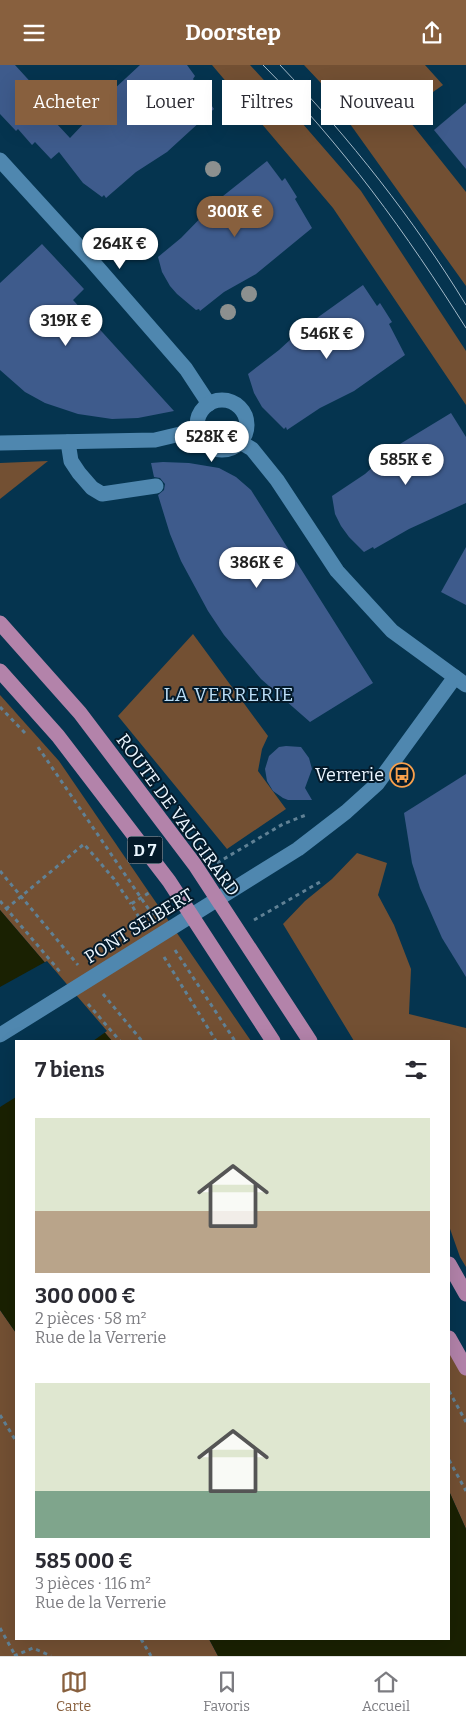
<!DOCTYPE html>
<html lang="fr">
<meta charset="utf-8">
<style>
:root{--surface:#fff;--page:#f2f2f3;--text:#2b2b33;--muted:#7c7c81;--line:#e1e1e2;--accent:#88603e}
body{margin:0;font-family:Bitter,serif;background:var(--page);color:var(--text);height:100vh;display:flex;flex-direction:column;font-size:19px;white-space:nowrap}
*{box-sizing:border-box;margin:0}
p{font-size:16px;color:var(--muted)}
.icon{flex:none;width:28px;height:28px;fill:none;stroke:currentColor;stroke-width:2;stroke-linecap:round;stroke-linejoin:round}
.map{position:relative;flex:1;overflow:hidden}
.details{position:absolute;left:15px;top:975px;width:435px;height:600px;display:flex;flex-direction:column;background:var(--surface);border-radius:0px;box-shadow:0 5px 20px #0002}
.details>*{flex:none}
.banner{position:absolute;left:15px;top:15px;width:436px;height:45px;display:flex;gap:10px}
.price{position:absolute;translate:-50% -42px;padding:0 11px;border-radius:18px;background:#fff;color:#222;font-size:16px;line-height:32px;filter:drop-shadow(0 1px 2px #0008)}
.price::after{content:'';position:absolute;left:50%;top:30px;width:15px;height:11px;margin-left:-8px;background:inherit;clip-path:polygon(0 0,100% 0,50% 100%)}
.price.on{background:var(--accent);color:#fff}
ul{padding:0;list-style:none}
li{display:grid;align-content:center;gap:10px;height:265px;padding:0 20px}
li span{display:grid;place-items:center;height:155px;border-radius:0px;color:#555}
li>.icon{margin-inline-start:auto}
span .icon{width:90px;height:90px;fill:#fffc;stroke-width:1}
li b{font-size:21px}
h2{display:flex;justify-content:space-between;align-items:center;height:60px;padding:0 20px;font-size:21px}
.tag{padding:0 18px;border-radius:0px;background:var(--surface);box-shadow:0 5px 20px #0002;font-size:18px;line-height:45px}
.tag.on{background:var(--accent);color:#fff}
header{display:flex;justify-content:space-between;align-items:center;height:65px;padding:0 20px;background:var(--accent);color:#fff;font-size:22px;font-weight:700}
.tabs{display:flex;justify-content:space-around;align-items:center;height:70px;border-top:1px solid var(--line);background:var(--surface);font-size:14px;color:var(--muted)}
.tabs a{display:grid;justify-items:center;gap:2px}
.tabs .on{color:var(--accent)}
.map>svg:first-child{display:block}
.green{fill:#735033}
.water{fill:#1a2102}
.pier{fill:#05344f}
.building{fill:#3e5b8c}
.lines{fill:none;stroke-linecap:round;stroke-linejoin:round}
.path{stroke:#608195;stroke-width:3;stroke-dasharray:4 4;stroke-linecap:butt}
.minor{stroke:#4f87af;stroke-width:15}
.major{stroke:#b383aa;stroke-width:15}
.tram{stroke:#a5bbca;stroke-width:1}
.tree{fill:#8c908f}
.labels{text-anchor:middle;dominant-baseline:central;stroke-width:4;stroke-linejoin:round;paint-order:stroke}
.shield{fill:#041a2a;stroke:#a6b4bf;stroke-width:1}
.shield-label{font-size:16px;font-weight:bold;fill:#ebf6ff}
.poi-label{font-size:18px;fill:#ebf6ff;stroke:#041a2a;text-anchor:end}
.street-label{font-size:18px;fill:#ebf6ff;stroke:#041a2a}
.neighbourhood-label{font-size:19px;letter-spacing:1px;fill:#bbdef7;stroke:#041a2a}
</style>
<header><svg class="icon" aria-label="menu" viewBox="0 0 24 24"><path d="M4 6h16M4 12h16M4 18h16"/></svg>Doorstep<svg class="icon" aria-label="share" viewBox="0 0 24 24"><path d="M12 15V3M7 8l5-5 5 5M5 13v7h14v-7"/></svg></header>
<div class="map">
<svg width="466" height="1591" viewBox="0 0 466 1591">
<rect width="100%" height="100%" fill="#05344f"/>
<g class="green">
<polygon points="212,0 250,0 283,36 361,126 466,286 466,340 333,143"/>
<polygon points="304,0 425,0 443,20 403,48 466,127 466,221 320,17"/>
<polygon points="48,396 0,434 0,398"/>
<polygon points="193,569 268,671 262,684 258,706 286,744 227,784 118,651"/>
<polygon points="0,630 59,696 251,976 112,976 0,845"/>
<polygon points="357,788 387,798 378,830 394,860 411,904 409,949 466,963 466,1202 460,1192 449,1161 449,976 354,976 283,859 305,836 332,814"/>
<polygon points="0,1245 16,1268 16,1574 209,1574 218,1591 0,1591"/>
<polygon points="449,1276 466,1304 466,1464 449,1426"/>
</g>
<g class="water">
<polygon points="0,845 112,976 16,976 16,1268 0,1245"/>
<polygon points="449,1426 466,1464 466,1591 218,1591 209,1574 449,1574"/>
</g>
<polygon class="pier" points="47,896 107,966 93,976 16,976 16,1032 0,1042 0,922"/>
<g class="building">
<polygon points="0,0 15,0 36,23 29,29 70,73 88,54 112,26 140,0 187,0 195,11 193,14 214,44 167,87 136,107 106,133 104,130 102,132 83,118 59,87 51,94 35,77 32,80 18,64 16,66 0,49"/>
<polygon points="466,38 466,104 434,65"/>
<polygon points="267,96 282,116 285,113 297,132 295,134 312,163 256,209 224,227 200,246 199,244 196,245 177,229 170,221 162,207 158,192 181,173 218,135"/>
<polygon points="42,179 84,224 73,235 174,346 138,353 112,354 78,349 45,338 25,327 0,305 0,218"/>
<polygon points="363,220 377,241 380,238 392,257 389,259 405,290 354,326 320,343 287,365 286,362 284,364 262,342 254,328 248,309 279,285 303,263"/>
<polygon points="451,348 466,372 466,438 409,464 374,484 373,482 364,487 349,472 341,461 335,449 332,431 365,409 395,382"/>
<polygon points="163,397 189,398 219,403 236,412 251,425 373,618 310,657 261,614 224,570 208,546 181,496 170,469 158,430 164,425 165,419 160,413 154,412 151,398"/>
<polygon points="466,482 466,540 441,527"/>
<polygon points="286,681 301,682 309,693 312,704 305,723 312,735 288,735 283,733 273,726 267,716 265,704 269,691 279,682"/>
<polygon points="466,709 466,912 442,873 420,823 412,798 404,748"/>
</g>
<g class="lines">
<g class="path">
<polyline points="0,642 25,668"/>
<polyline points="38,682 154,852"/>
<polyline points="217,798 283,759 306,750"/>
<polyline points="0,806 78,900"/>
<polyline points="0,836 61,908"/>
<polyline points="6,844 84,779 114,814 131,839"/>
<polyline points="254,855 320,817"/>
<polyline points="143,859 131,839 152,826"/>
<polyline points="175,885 235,976"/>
<polyline points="164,892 216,976"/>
<polyline points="103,929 142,976"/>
<polyline points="88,939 120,976"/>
<polyline points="449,1326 466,1357"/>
<polyline points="0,1350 16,1376"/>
<polyline points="449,1395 466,1426"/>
<polyline points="0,1563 15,1590"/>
<polyline points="141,1574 151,1591"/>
<polyline points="14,1591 33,1583 51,1591"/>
</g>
<g class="minor">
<polyline points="0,95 92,196 186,304 209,339"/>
<circle cx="222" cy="360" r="25"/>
<polyline points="68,377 71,396 79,408 92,423 102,429 156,421"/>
<polyline points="240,377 252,384 277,415 337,506 392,566 466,620"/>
<polyline points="0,378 155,375 197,365"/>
<polyline points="0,970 298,784 346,747 377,719 455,612"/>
</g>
<g class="major">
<polyline points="0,558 80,648 195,800 310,976"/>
<polyline points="0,606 58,671 169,816 273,976"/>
<polyline points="449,1199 466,1229"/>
<polyline points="449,1273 466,1303"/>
</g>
<g class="tram">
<path d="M263 0C342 79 407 169 466 263"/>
<path d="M280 0C350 74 413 153 466 240"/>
</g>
</g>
<g class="tree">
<circle cx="213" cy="104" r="8"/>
<circle cx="249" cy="229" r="8"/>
<circle cx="228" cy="247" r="8"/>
</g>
<defs>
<g id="bus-ring" transform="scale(1.25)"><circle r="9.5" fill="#041a2a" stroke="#f9a04c" stroke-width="1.5"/><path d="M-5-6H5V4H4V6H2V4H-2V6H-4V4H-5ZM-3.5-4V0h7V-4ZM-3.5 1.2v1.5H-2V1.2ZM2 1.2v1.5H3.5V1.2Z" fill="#f9a04c"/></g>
</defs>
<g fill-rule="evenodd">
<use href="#bus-ring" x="402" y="710"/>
</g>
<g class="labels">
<rect class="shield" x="127.5" y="771.5" width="35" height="27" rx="4"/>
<g class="shield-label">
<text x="145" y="785">D 7</text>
</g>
<g class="poi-label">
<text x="384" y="710">Verrerie</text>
</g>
<g class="street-label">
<text transform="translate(178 750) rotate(54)">ROUTE DE VAUGIRARD</text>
<text transform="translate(139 861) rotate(-32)">PONT SEIBERT</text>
</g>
<g class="neighbourhood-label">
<text x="229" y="629">LA VERRERIE</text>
</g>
</g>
</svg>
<b class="price on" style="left:235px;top:173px">300K €</b>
<b class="price" style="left:120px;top:205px">264K €</b>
<b class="price" style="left:66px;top:282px">319K €</b>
<b class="price" style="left:327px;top:295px">546K €</b>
<b class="price" style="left:212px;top:398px">528K €</b>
<b class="price" style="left:406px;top:421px">585K €</b>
<b class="price" style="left:257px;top:524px">386K €</b>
<div class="banner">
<a class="tag on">Acheter</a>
<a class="tag">Louer</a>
<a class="tag">Filtres</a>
<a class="tag">Nouveau</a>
</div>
<section class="details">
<h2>7 biens<svg class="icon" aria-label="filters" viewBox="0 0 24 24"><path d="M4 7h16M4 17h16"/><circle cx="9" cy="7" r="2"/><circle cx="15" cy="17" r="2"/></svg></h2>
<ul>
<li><span style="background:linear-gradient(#dfe7d0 60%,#b9a48a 0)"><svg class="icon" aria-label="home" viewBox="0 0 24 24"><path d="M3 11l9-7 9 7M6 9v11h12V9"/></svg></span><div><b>300 000 €</b><p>2 pièces · 58 m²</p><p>Rue de la Verrerie</p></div></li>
<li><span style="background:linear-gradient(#dfe7d0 70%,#7fa58c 0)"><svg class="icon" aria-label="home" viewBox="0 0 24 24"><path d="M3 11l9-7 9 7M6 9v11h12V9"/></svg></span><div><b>585 000 €</b><p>3 pièces · 116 m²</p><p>Rue de la Verrerie</p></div></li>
</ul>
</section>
</div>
<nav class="tabs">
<a class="on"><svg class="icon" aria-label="map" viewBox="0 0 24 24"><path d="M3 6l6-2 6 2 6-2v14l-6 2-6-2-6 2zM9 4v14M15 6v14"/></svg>Carte</a>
<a><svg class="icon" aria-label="saved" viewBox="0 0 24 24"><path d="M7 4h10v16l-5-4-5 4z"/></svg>Favoris</a>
<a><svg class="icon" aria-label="home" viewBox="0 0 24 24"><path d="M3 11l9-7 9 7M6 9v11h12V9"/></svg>Accueil</a>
</nav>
